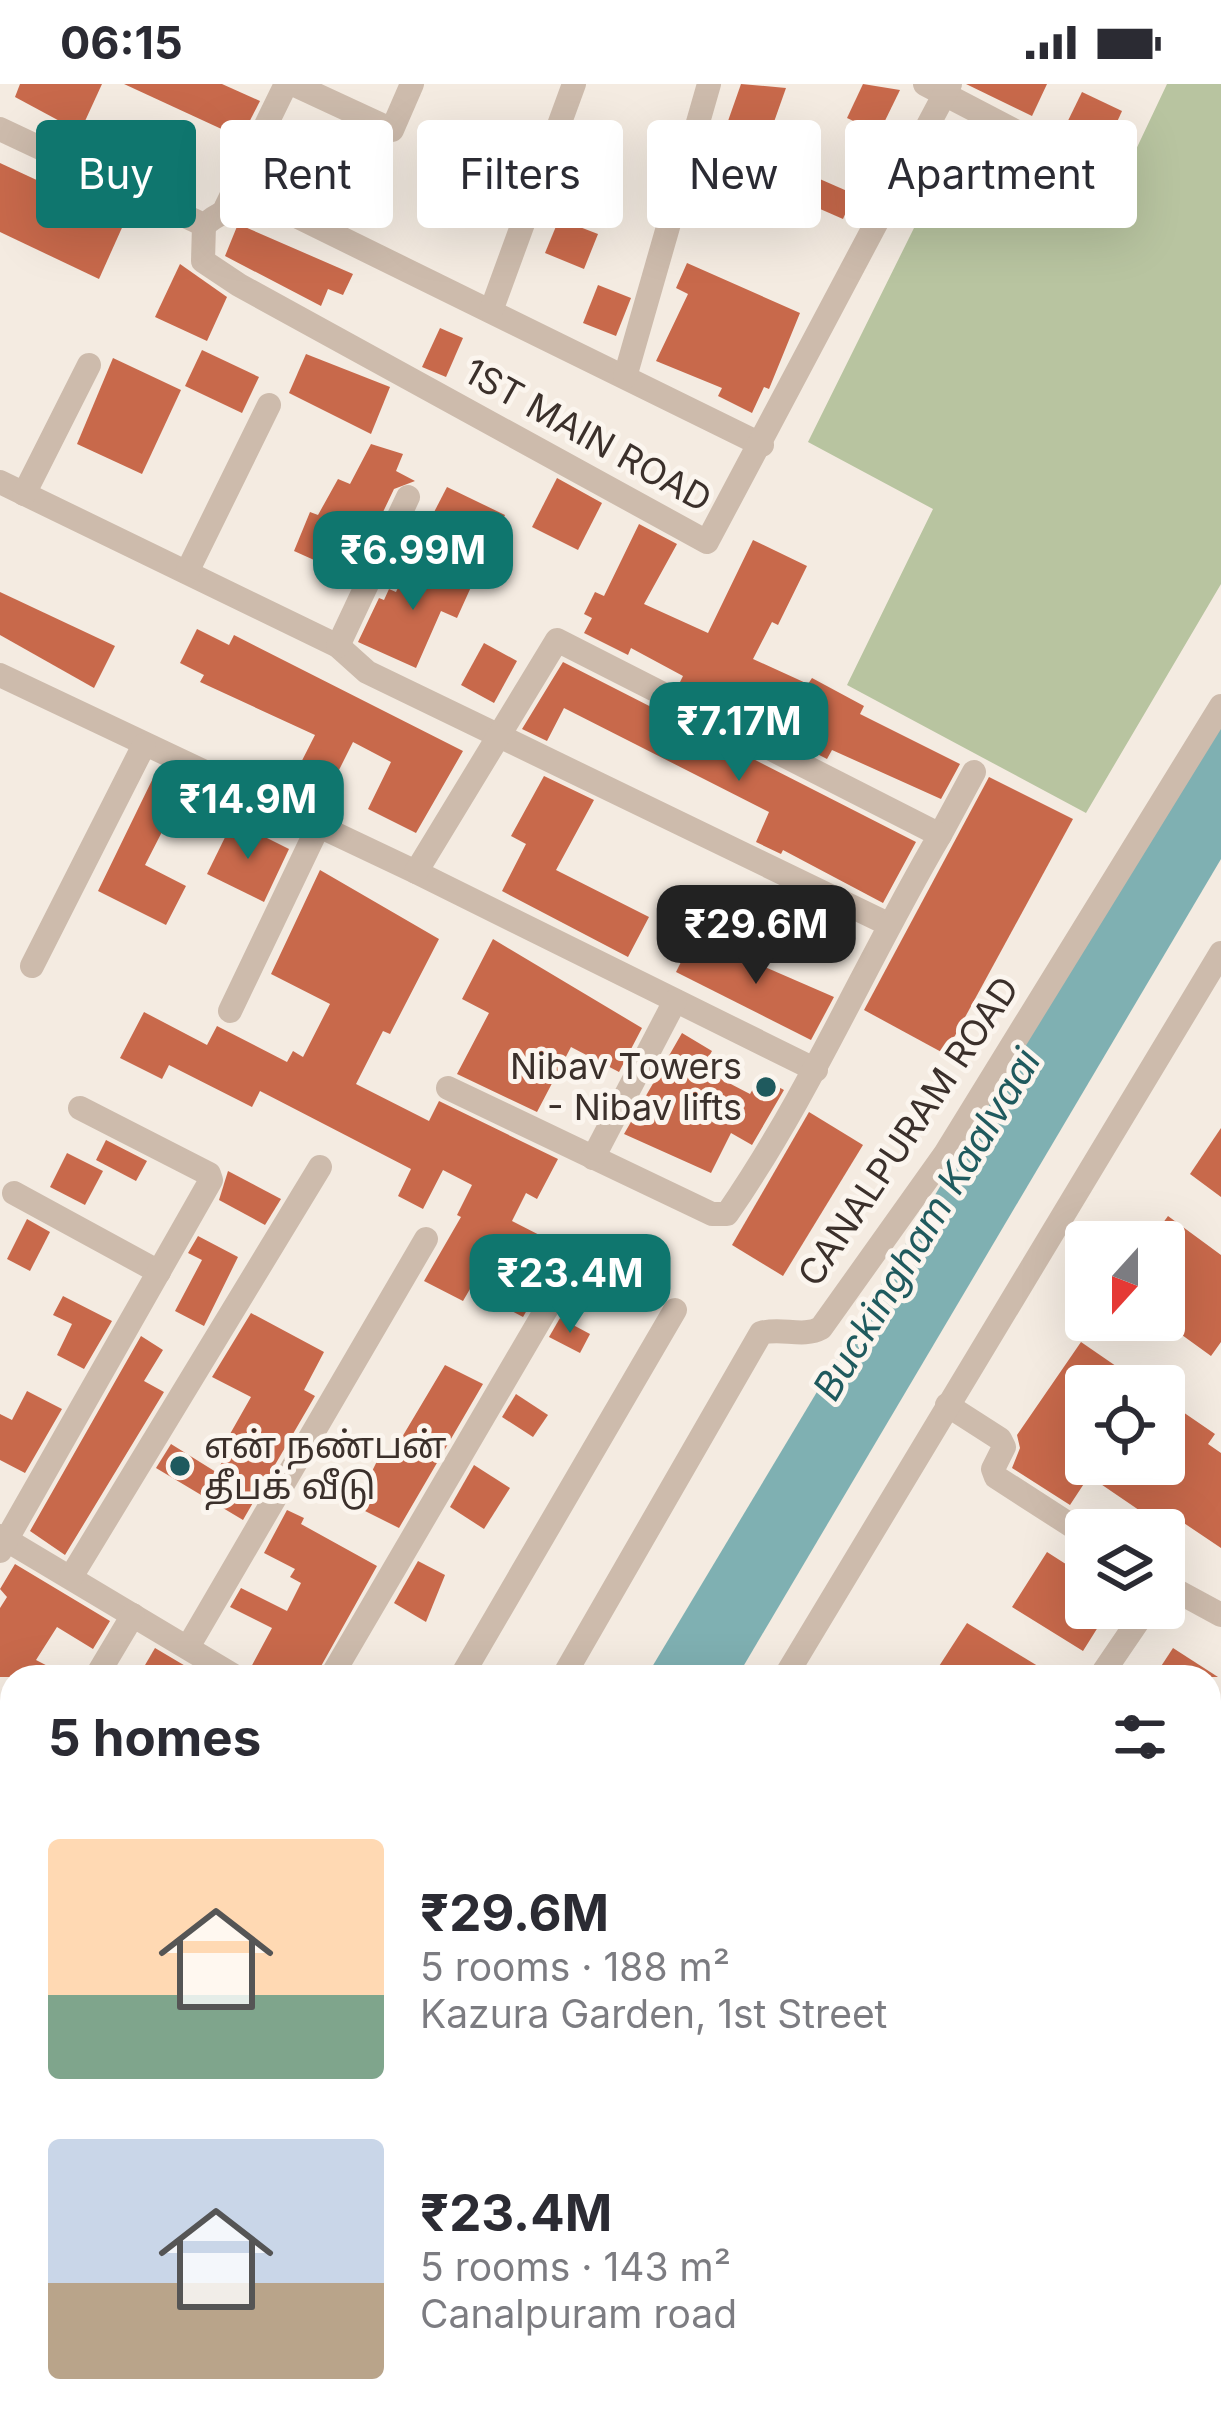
<!DOCTYPE html>
<meta charset="utf-8">
<style>
:root{--surface:#fff;--page:#f7f7f7;--text:#2b2b33;--muted:#7c7c81;--accent:#0f766e}
body{margin:0;font-family:Inter,"Noto Sans Tamil",sans-serif;background:var(--page);color:var(--text);height:100vh;display:flex;flex-direction:column;font-size:45px;white-space:nowrap}
*{box-sizing:border-box;margin:0}
p{font-size:39px;color:var(--muted)}
.icon{flex:none;width:66px;height:66px;fill:none;stroke:currentColor;stroke-width:2;stroke-linecap:round;stroke-linejoin:round}
.map{position:relative;flex:1;overflow:hidden}
.panel{position:absolute;left:0px;top:1581px;width:1221px;height:768px;display:flex;flex-direction:column;background:var(--surface);border-radius:36px 36px 0 0;box-shadow:0 12px 48px #0002}
.panel>*{flex:none}
.hud{position:absolute;left:36px;top:36px;width:1149px;height:108px;display:flex;gap:24px}
.needle{width:78px;rotate:201deg}
.buttons{position:absolute;left:1065px;top:1137px;display:grid;gap:24px}
.buttons a{display:grid;place-items:center;width:120px;height:120px;border-radius:12px;background:var(--surface);box-shadow:0 12px 48px #0002;font-size:60px}
.price{position:absolute;translate:-50% -102px;padding:0 27px;border-radius:24px;background:var(--accent);color:#fff;font-size:39px;line-height:78px;filter:drop-shadow(0 3px 6px #0008)}
.price::after{content:'';position:absolute;left:50%;top:72px;width:36px;height:27px;margin-left:-18px;background:inherit;clip-path:polygon(0 0,100% 0,50% 100%)}
.price.current{background:#222;color:#fff}
ul{padding:0;list-style:none}
li{display:flex;align-items:center;gap:36px;height:300px;padding:0 48px}
li span{display:grid;place-items:center;flex:none;width:336px;height:240px;border-radius:12px;color:#555}
li>.icon{margin-inline-start:auto}
span .icon{width:144px;height:144px;fill:#fffc;stroke-width:1}
li b{font-size:51px}
h2{display:flex;justify-content:space-between;align-items:center;height:144px;padding:0 48px;font-size:51px}
.chip{padding:0 42px;border-radius:12px;background:var(--surface);box-shadow:0 12px 48px #0002;font-size:42px;line-height:108px}
.chip.current{background:var(--accent);color:#fff}
.status{display:flex;justify-content:space-between;align-items:center;height:84px;padding:0 60px;background:var(--surface);direction:ltr}
.status svg{height:33px;fill:currentColor}
.map>svg:first-child{display:block}
.green{fill:#b8c4a0}
.water{fill:#7fb0b2}
.building{fill:#c8694b}
.lines{fill:none;stroke-linecap:round;stroke-linejoin:round}
.minor{stroke:#cdbbac;stroke-width:24}
.poi-dot{fill:#1f5a5e;stroke:#fbf5ee;stroke-width:4.5}
.labels{text-anchor:middle;dominant-baseline:central;stroke-width:10;stroke-linejoin:round;paint-order:stroke}
.street-label{font-size:36px;fill:#3b302b;stroke:#fbf5ee}
.poi-label{font-size:36px;fill:#3b302b;stroke:#fbf5ee;text-anchor:end}
.water-label{font-size:39px;font-style:italic;fill:#1f5a5e;stroke:#fbf5ee}
</style>
<div class="status"><b>06:15</b><svg viewBox="0 0 49 12"><path d="M0 12V9h3v3zM5 12V6h3v6zM10 12V3h3v9zM15 12V0h3v12zM26 1h20v11H26zM47 4h2v5h-2z"/></svg></div>
<div class="map">
<svg width="1221" height="2349" viewBox="0 0 1221 2349">
<rect width="100%" height="100%" fill="#f4ebe1"/>
<polygon class="green" points="1167,0 1221,0 1221,500 1086,729 847,601 933,425 808,358 964,43 1113,114"/>
<polygon class="water" points="1221,634 1221,775 737,1593 646,1593"/>
<g class="building">
<polygon points="20,0 102,0 80,48 15,13"/>
<polygon points="124,0 222,0 260,17 241,54"/>
<polygon points="741,0 786,4 769,52 728,37"/>
<polygon points="863,0 900,6 879,49 847,34"/>
<polygon points="966,0 1047,0 1032,32"/>
<polygon points="1082,8 1122,27 1103,69 1062,49"/>
<polygon points="0,79 125,137 99,195 0,148"/>
<polygon points="790,82 854,110 843,135 779,107"/>
<polygon points="559,135 598,150 584,185 545,169"/>
<polygon points="238,140 353,190 343,211 328,205 321,222 225,172"/>
<polygon points="687,179 800,229 769,305 764,303 752,329 718,312 722,304 656,277 688,210 676,204"/>
<polygon points="180,180 227,213 207,257 155,233"/>
<polygon points="598,201 631,214 616,252 583,239"/>
<polygon points="440,244 463,254 446,293 422,283"/>
<polygon points="202,266 259,293 242,329 185,302"/>
<polygon points="306,270 390,303 371,350 289,309"/>
<polygon points="113,274 181,306 142,390 77,360"/>
<polygon points="371,360 403,370 396,387 415,397 394,405 352,493 294,467 310,428 318,431 338,395 350,400"/>
<polygon points="557,394 602,419 578,466 532,443"/>
<polygon points="447,403 505,431 490,463 431,434"/>
<polygon points="639,440 677,460 644,520 708,549 753,456 807,482 778,541 772,538 753,575 808,600 812,594 864,622 860,630 960,680 941,715 832,666 827,675 679,600 683,592 631,564 628,571 584,549 592,534 584,530 595,508 604,512"/>
<polygon points="411,476 471,503 457,534 441,527 416,584 358,558 379,514 384,516 389,505 396,508"/>
<polygon points="0,508 115,562 94,604 0,551"/>
<polygon points="197,545 229,561 234,551 463,667 416,749 368,725 391,678 353,658 321,722 287,706 315,651 200,598 204,591 180,579"/>
<polygon points="484,559 517,577 494,619 461,601"/>
<polygon points="563,578 916,758 883,819 783,766 781,770 756,758 769,728 564,624 547,657 522,645"/>
<polygon points="155,690 184,705 145,781 186,802 166,841 98,807"/>
<polygon points="544,692 594,716 556,786 649,833 628,873 502,807 526,760 511,752"/>
<polygon points="989,693 1073,735 945,970 864,926"/>
<polygon points="233,737 289,765 264,818 207,790"/>
<polygon points="320,786 439,855 390,950 383,947 356,1000 429,1037 439,1017 558,1075 537,1115 526,1109 512,1137 555,1159 543,1184 549,1188 523,1233 470,1205 463,1217 424,1197 461,1133 457,1131 472,1101 443,1086 423,1125 398,1112 411,1085 260,1007 252,1023 169,981 162,995 120,974 144,928 207,961 217,942 287,978 293,967 303,973 330,920 271,890"/>
<polygon points="694,852 834,913 811,956 676,888"/>
<polygon points="493,855 642,944 619,988 571,963 537,1028 457,990 489,929 462,915"/>
<polygon points="682,949 712,967 702,985 750,1010 760,993 784,1006 752,1061 731,1049 711,1089 624,1050"/>
<polygon points="809,1028 863,1061 783,1192 732,1161"/>
<polygon points="1221,1044 1221,1113 1190,1090"/>
<polygon points="106,1056 147,1077 136,1097 96,1076"/>
<polygon points="67,1069 103,1087 85,1121 50,1103"/>
<polygon points="228,1087 281,1115 265,1141 219,1116"/>
<polygon points="1168,1132 1221,1171 1221,1258 1211,1272 1164,1238 1164,1158 1149,1158"/>
<polygon points="27,1135 50,1148 30,1187 7,1175"/>
<polygon points="198,1152 238,1173 204,1242 175,1227 202,1176 188,1169"/>
<polygon points="597,1164 632,1183 610,1224 577,1206"/>
<polygon points="63,1212 112,1237 84,1285 57,1271 72,1240 53,1231"/>
<polygon points="251,1229 324,1268 304,1306 315,1312 243,1436 156,1384 171,1360 216,1388 237,1354 230,1350 251,1313 212,1293"/>
<polygon points="560,1234 590,1250 580,1269 549,1253"/>
<polygon points="141,1252 163,1266 144,1297 164,1308 65,1471 30,1447"/>
<polygon points="1081,1258 1145,1302 1086,1302 1086,1380 1164,1380 1164,1315 1215,1350 1208,1360 1221,1369 1221,1464 1163,1425 1155,1437 1089,1392 1070,1421 1012,1384 1020,1364 1017,1351"/>
<polygon points="445,1281 483,1300 399,1444 355,1422 380,1371 389,1375"/>
<polygon points="27,1307 62,1325 25,1389 0,1376 0,1330 12,1336"/>
<polygon points="516,1310 548,1331 533,1353 502,1333"/>
<polygon points="474,1381 510,1404 484,1445 450,1423"/>
<polygon points="287,1426 304,1434 301,1440 377,1482 315,1593 252,1593 250,1585 272,1544 230,1523 241,1504 287,1527 301,1499 290,1493 295,1485 264,1469"/>
<polygon points="1047,1468 1086,1493 1086,1524 1110,1524 1083,1567 1012,1523"/>
<polygon points="418,1477 445,1491 426,1538 394,1519"/>
<polygon points="15,1480 110,1537 93,1565 57,1543 36,1576 69,1593 0,1593 0,1524 7,1513 0,1505"/>
<polygon points="967,1539 1056,1593 932,1593"/>
<polygon points="155,1564 204,1593 138,1593"/>
<polygon points="1173,1564 1218,1593 1154,1593"/>
</g>
<g class="lines">
<g class="minor">
<polyline points="293,0 392,46 412,0"/>
<polyline points="925,0 1109,96"/>
<path d="M0 45 204 141C230 120 251 117 284 126L762 361"/>
<polyline points="226,123 286,0"/>
<polyline points="204,141 203,177 239,201 707,458 950,0"/>
<polyline points="491,227 574,0"/>
<polyline points="625,293 709,0"/>
<polyline points="0,398 338,562 367,588 888,840"/>
<polyline points="24,410 89,281"/>
<polyline points="187,488 269,321"/>
<polyline points="338,562 408,413"/>
<polyline points="0,591 416,788 816,986"/>
<polyline points="940,751 974,688"/>
<path d="M416 788 557 556 940 751C866 877 810 1010 727 1130H712L448 1004"/>
<polyline points="32,882 144,661"/>
<polyline points="230,927 319,741"/>
<polyline points="593,1074 675,917"/>
<polyline points="14,1109 159,1188"/>
<polyline points="947,1321 1000,1355 1004,1363 993,1385 996,1393 1086,1451"/>
<polyline points="0,1452 236,1593"/>
<polyline points="0,1467 211,1096 209,1090 80,1024"/>
<polyline points="71,1493 320,1083"/>
<polyline points="1164,1500 1221,1531"/>
<polyline points="188,1563 426,1155"/>
<polyline points="96,1593 133,1531"/>
<polyline points="331,1593 581,1166"/>
<polyline points="461,1593 675,1226"/>
<path d="M563 1593 761 1249C781 1243 803 1254 821 1244L945 1070 1221 622"/>
<polyline points="785,1593 1221,869"/>
<polyline points="1100,1593 1147,1524"/>
<polyline points="0,1758 12,1737"/>
<polyline points="0,1867 12,1874"/>
<polyline points="0,2033 12,2042"/>
<polyline points="1209,2034 1221,2042"/>
<polyline points="0,2096 12,2079"/>
<polyline points="1209,2115 1221,2099"/>
<polyline points="1209,2214 1221,2224"/>
<polyline points="0,2310 12,2319"/>
<polyline points="39,2337 57,2349"/>
<polyline points="1159,2337 1172,2349"/>
<polyline points="102,2349 110,2337"/>
<polyline points="333,2349 340,2337"/>
<polyline points="619,2349 627,2337"/>
<polyline points="1032,2349 1041,2337"/>
</g>
</g>
<g class="poi-dot">
<circle cx="766" cy="1003" r="12"/>
<circle cx="180" cy="1382" r="12"/>
</g>
<g class="labels">
<g class="street-label">
<text transform="translate(588 351) rotate(29)">1ST MAIN ROAD</text>
<text transform="translate(908 1047) rotate(-56)">CANALPURAM ROAD</text>
</g>
<g class="poi-label">
<text x="742" y="982">Nibav Towers<tspan x="742" dy="41">- Nibav lifts</tspan></text>
<text x="204" y="1361" text-anchor="start">என் நண்பன்<tspan x="204" dy="41">தீபக் வீடு</tspan></text>
</g>
<g class="water-label">
<text transform="translate(926 1140) rotate(-59)">Buckingham Kaalvaai</text>
</g>
</g>
</svg>
<div class="buttons">
<a><svg class="needle" viewBox="-14 -14 28 28"><path d="M0-13l5 13h-10z" fill="#e53935"/><path d="M0 13l5-13h-10z" fill="#7c7c81"/></svg></a>
<a><svg class="icon" aria-label="locate" viewBox="0 0 24 24"><circle cx="12" cy="12" r="6"/><path d="M12 2v4M12 18v4M2 12h4M18 12h4"/></svg></a>
<a><svg class="icon" aria-label="layers" viewBox="0 0 24 24"><path d="M12 4l9 5-9 5-9-5zM3 14l9 5 9-5"/></svg></a>
</div>
<b class="price" style="left:413px;top:529px">₹6.99M</b>
<b class="price" style="left:739px;top:700px">₹7.17M</b>
<b class="price" style="left:248px;top:778px">₹14.9M</b>
<b class="price current" style="left:756px;top:903px">₹29.6M</b>
<b class="price" style="left:570px;top:1252px">₹23.4M</b>
<div class="hud">
<a class="chip current">Buy</a>
<a class="chip">Rent</a>
<a class="chip">Filters</a>
<a class="chip">New</a>
<a class="chip">Apartment</a>
</div>
<section class="panel">
<h2>5 homes<svg class="icon" aria-label="filters" viewBox="0 0 24 24"><path d="M4 7h16M4 17h16"/><circle cx="9" cy="7" r="2"/><circle cx="15" cy="17" r="2"/></svg></h2>
<ul>
<li><span style="background:linear-gradient(#ffd9b3 65%,#7fa58c 0)"><svg class="icon" aria-label="home" viewBox="0 0 24 24"><path d="M3 11l9-7 9 7M6 9v11h12V9"/></svg></span><div><b>₹29.6M</b><p>5 rooms · 188 m²</p><p>Kazura Garden, 1st Street</p></div></li>
<li><span style="background:linear-gradient(#c9d6e8 60%,#b9a48a 0)"><svg class="icon" aria-label="home" viewBox="0 0 24 24"><path d="M3 11l9-7 9 7M6 9v11h12V9"/></svg></span><div><b>₹23.4M</b><p>5 rooms · 143 m²</p><p>Canalpuram road</p></div></li>
</ul>
</section>
</div>
